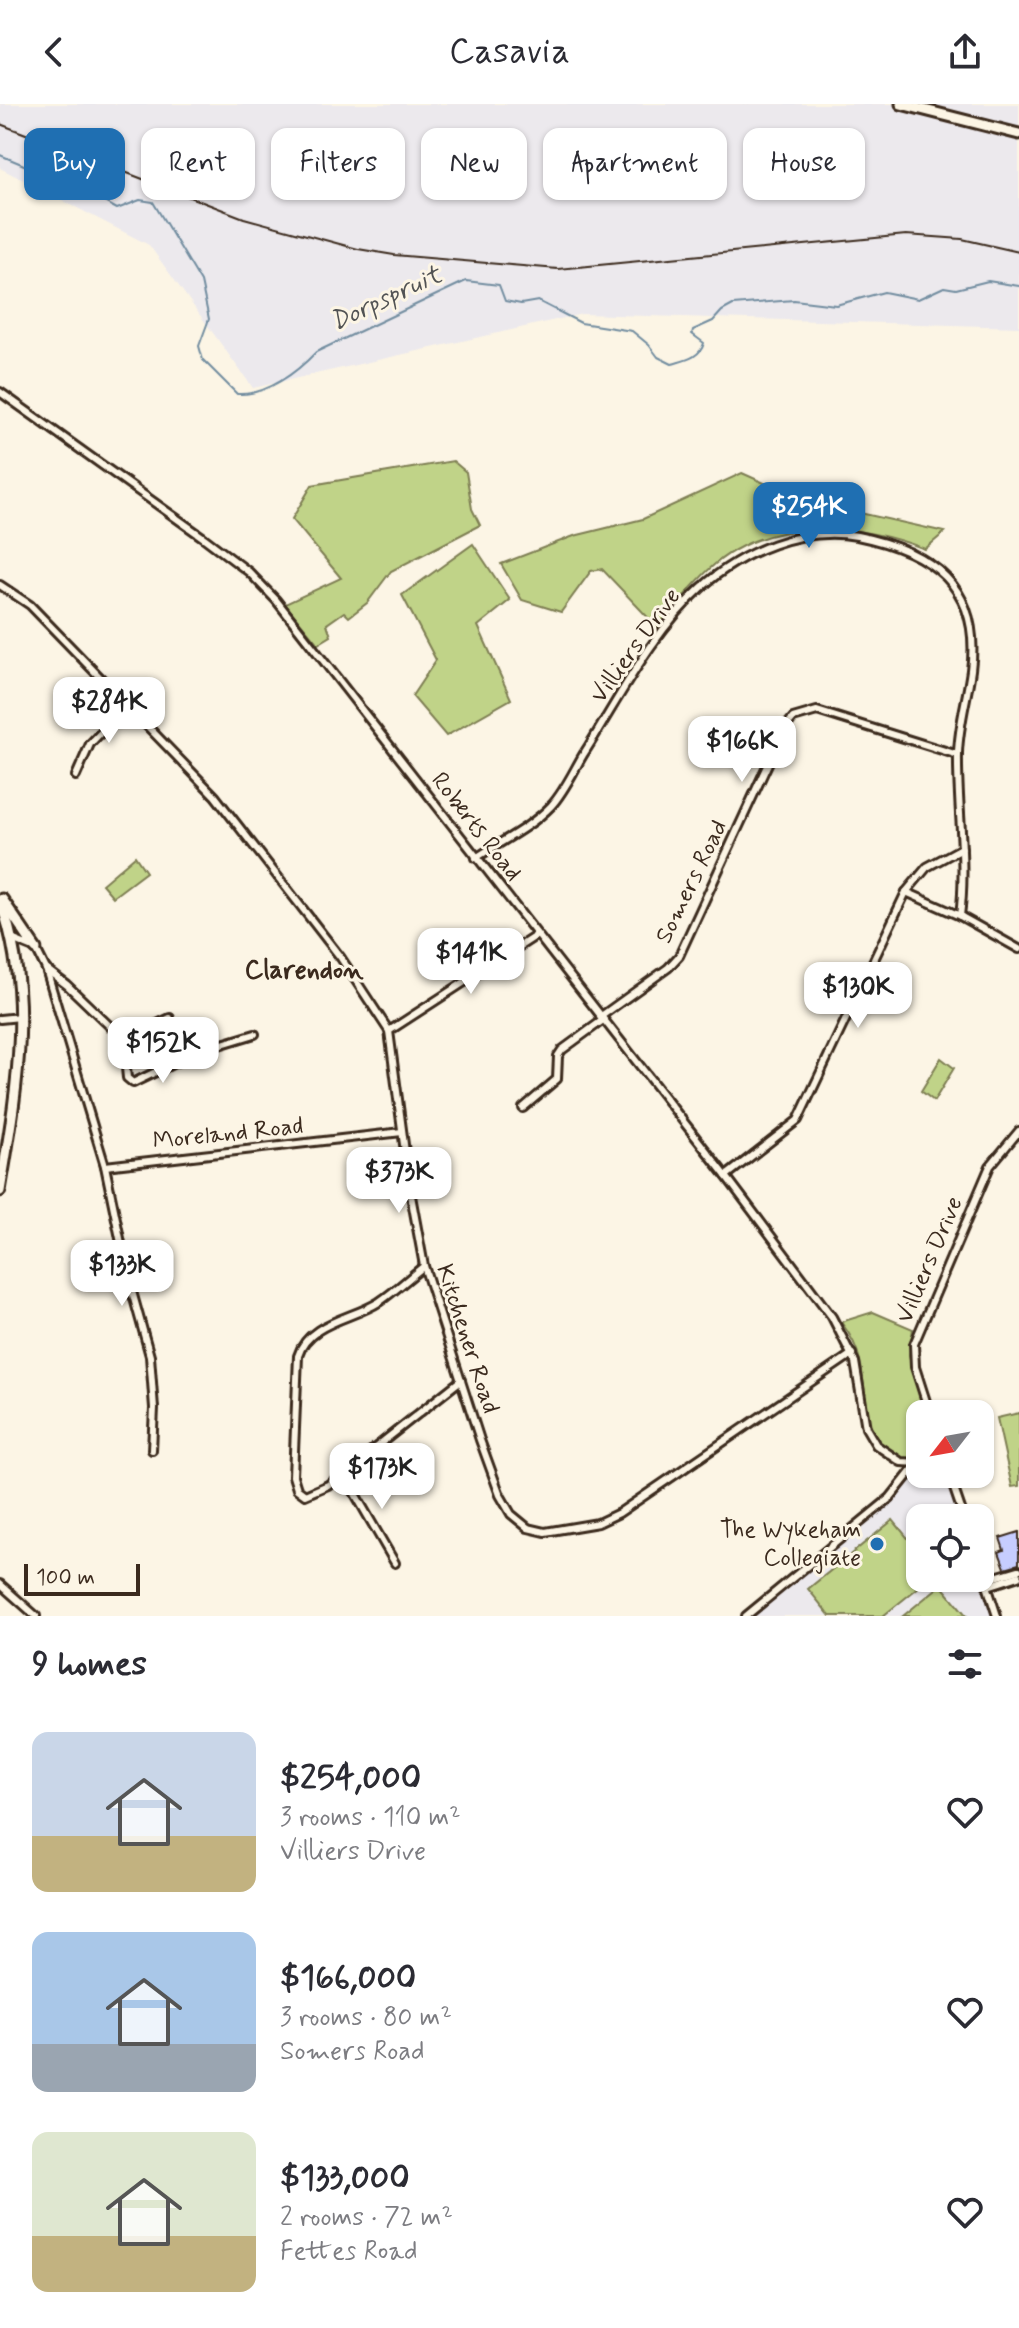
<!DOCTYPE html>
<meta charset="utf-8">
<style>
:root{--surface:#fff;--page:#f2f2f3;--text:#2b2b33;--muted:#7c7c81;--accent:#1f6fb2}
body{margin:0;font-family:Mynerve,sans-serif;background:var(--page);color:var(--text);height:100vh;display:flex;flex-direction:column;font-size:30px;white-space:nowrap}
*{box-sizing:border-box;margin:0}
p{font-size:26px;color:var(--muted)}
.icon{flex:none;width:44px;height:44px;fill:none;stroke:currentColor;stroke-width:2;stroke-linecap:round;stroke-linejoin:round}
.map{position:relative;height:1512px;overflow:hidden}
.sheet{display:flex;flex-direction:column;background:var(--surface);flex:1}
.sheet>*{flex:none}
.banner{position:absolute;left:24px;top:24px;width:972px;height:72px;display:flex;gap:16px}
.needle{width:52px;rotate:239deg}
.fabs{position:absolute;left:906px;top:1296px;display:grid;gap:16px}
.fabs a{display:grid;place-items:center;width:88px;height:88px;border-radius:16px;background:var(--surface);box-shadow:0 2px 6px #0004;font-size:40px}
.scale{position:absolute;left:24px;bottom:20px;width:116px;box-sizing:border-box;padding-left:8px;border:4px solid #3b2a1e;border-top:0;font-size:22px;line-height:28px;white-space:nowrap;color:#3b2a1e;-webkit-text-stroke:6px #fcf5e5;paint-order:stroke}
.price{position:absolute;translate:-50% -68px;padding:0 18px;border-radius:16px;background:#fff;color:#222;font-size:26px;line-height:52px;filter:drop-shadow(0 2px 4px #0008)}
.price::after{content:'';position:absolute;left:50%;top:48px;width:24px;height:18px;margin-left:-12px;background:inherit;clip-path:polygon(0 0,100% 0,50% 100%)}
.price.on{background:var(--accent);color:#fff}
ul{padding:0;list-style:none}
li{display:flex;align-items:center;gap:24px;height:200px;padding:0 32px}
li span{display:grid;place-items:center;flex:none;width:224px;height:160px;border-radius:16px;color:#555}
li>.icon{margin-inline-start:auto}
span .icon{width:96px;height:96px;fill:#fffc;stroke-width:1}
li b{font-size:34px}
h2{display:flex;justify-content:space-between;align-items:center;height:96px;padding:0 32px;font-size:34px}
.tag{padding:0 28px;border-radius:16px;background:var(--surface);box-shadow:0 2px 6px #0004;font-size:28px;line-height:72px}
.tag.on{background:var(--accent);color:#fff}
header{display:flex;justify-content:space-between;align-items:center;height:104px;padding:0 32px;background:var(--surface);font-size:36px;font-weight:600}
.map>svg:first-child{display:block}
.built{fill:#ece9ed}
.green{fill:#c0d388;stroke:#7e7e53;stroke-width:2}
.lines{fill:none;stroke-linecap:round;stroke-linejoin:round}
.stream{stroke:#728da0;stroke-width:2}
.building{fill:#c6cdff;stroke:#3b2a1e;stroke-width:2}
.street-casing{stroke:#3b2a1e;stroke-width:12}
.secondary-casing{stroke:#3b2a1e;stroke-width:15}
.street{stroke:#fcf5e5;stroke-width:6}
.secondary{stroke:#fcf5e5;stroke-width:9}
.rail{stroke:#3b2a1e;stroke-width:2}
.poi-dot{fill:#1f6fb2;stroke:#fcf5e5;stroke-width:3}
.labels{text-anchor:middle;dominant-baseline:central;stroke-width:6;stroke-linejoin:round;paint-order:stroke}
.street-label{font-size:24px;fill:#3b2a1e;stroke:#fcf5e5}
.poi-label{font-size:24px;fill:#3b2a1e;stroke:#fcf5e5;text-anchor:end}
.water-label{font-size:26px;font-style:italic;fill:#525354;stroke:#fcf5e5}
.neighbourhood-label{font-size:26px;font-weight:bold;fill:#3b2a1e;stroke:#fcf5e5}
</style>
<header><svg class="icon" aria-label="back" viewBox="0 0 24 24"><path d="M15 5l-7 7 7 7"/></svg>Casavia<svg class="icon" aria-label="share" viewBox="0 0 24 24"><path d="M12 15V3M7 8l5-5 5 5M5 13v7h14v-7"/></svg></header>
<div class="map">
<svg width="1019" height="1512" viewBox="0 0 1019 1512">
<rect width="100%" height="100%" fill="#fcf5e5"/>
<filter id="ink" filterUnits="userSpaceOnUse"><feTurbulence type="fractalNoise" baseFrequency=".0125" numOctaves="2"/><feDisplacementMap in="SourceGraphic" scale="16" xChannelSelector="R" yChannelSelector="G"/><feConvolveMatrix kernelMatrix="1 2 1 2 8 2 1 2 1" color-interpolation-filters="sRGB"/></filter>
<g filter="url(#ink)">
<g class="built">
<polygon points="0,0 1019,0 1019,223 582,210 253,284 149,141 0,64"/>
<polygon points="920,1368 949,1370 963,1414 920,1414 920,1474 980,1474 980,1466 995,1512 749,1512"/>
</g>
<g class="green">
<polygon points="453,357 466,368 472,405 480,421 391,467 367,499 349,513 344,508 327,520 331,532 318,540 285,500 341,474 292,415 312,381"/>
<path d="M742 369 802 396 945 428 925 445C861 420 772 412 715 460 694 478 676 502 657 523L602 465 591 467 561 508 522 496 501 460 574 432 643 415Z"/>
<polygon points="473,440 510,496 478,522 511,595 446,632 412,592 436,556 402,491"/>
<polygon points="135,752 146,768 113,793 102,780"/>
<polygon points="941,954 954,964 934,997 921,987"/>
<path d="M873 1208 913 1225 909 1251 925 1310H920V1355C859 1360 869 1295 860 1257 857 1242 850 1230 841 1218Z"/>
<polygon points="1019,1309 1019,1382 1012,1383 997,1314"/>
<polygon points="893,1416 920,1449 920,1474 930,1474 883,1512 830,1512 808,1485"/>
<polygon points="941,1481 967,1512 903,1512"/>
</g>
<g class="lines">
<path class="stream" d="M0 51 79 84 117 105 140 96 153 98 201 178 209 215 199 242 203 256 237 290C266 292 297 268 316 248L466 177 499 181 505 197 521 200 538 197 581 219 632 227 649 241 658 253 672 260C685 256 700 254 704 239L692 230 693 226 713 217 722 207 733 201 794 196 836 201 884 188 918 195 944 183 956 185 988 177 1019 182"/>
</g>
<polygon class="building" points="1019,1428 1019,1460 1005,1464 999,1448 1004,1446 1000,1434"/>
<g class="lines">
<g class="street-casing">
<g id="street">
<polyline points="0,288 204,434 249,468 276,496 726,1072 832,1213 855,1258 866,1324 876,1341 901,1358 920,1359"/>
<polyline points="0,481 30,501 215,692 341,854 389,927 410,1086 424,1162 480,1336 500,1391 511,1410 528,1424 545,1428 598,1419 619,1409 852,1250"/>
<polyline points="76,672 90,640 127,601"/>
<path d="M476 754C500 738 531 723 551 702 564 688 573 668 583 651 619 595 651 529 701 484 742 447 802 422 857 432 931 447 982 482 971 566 967 595 959 620 958 649 957 704 967 758 960 812"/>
<polyline points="906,788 960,812 1019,845"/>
<polyline points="14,836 36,845 46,865 105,1062 128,1173 150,1252 154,1304 152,1346"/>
<polyline points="46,865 67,881 120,932 134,931 170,914"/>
<polyline points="600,913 668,864 679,852 784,625 793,614 817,607 958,651"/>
<polyline points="0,915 20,913"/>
<polyline points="389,927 537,831"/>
<polyline points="123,933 127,974 133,979 199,947 255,930"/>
<polyline points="523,1004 557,975 558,952 562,946 603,916"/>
<polyline points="105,1062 402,1028"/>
<polyline points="726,1072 798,1016 906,788 927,763 962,744"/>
<path d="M424 1162C409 1174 395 1187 379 1198 353 1215 308 1218 298 1252L293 1372 297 1385 305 1391 328 1381 461 1276"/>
<polyline points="930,1310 915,1263 914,1240 990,1062 1019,1027"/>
<polyline points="343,1369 395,1459"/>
<polyline points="949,1370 964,1414"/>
<polyline points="980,1460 997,1512"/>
<polyline points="985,1476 1019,1466"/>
<polyline points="0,1480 36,1512"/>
<polyline points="988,1482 1019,1472"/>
<polyline points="746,1512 890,1394 917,1360"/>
</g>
</g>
<g class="secondary-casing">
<g id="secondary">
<polyline points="901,0 1019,30"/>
<polyline points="2,795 36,845"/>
<path d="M0 796C35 891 16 990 0 1087"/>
</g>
</g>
<use href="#street" class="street"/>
<use href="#secondary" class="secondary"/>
<polyline class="rail" points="0,20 244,114 358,145 394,151 558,165 906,131 962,135 1019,148"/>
</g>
</g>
<circle class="poi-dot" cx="877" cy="1440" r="8"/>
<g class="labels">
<g class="street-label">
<text transform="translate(636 542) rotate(-54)">Villiers Drive</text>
<text transform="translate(476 723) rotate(52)">Roberts Road</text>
<text transform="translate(692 778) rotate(-64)">Somers Road</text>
<text transform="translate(228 1030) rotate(-6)">Moreland Road</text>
<text transform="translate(930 1156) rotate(-67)">Villiers Drive</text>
<text transform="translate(467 1235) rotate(72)">Kitchener Road</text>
</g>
<g class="poi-label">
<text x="861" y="1426">The Wykeham<tspan x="861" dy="28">Collegiate</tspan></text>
</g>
<g class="water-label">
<text transform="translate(386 195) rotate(-25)">Dorpspruit</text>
</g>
<g class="neighbourhood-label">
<text x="304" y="867">Clarendon</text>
</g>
</g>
</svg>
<div class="fabs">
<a><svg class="needle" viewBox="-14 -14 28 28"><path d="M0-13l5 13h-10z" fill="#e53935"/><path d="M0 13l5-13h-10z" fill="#7c7c81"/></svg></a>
<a><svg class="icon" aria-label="locate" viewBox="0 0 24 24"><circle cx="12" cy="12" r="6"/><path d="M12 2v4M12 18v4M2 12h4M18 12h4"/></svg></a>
</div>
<div class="scale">100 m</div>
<b class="price on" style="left:809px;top:446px">$254K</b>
<b class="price" style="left:109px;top:641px">$284K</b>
<b class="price" style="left:742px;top:680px">$166K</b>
<b class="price" style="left:471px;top:892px">$141K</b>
<b class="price" style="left:858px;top:926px">$130K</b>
<b class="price" style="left:163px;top:981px">$152K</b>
<b class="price" style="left:399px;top:1111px">$373K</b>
<b class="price" style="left:122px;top:1204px">$133K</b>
<b class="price" style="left:382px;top:1407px">$173K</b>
<div class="banner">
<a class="tag on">Buy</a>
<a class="tag">Rent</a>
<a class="tag">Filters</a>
<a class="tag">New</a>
<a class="tag">Apartment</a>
<a class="tag">House</a>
</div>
</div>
<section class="sheet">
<h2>9 homes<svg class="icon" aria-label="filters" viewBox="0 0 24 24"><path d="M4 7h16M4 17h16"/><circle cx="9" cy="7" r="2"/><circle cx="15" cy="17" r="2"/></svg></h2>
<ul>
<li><span style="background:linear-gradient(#c9d6e8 65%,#c2b280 0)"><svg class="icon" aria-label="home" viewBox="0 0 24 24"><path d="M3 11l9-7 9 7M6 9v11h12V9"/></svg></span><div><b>$254,000</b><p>3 rooms · 110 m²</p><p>Villiers Drive</p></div><svg class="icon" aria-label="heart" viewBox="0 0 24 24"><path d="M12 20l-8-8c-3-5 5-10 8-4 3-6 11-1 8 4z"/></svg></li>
<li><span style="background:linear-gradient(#a9c7e8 70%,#9aa5b1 0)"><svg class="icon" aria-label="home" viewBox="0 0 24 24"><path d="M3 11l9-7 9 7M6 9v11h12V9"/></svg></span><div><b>$166,000</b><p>3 rooms · 80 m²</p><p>Somers Road</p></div><svg class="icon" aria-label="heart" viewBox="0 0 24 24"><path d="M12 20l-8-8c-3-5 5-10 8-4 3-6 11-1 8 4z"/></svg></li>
<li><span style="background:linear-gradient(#dfe7d0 65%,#c2b280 0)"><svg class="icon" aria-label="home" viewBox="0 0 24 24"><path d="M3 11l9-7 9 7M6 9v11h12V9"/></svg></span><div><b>$133,000</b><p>2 rooms · 72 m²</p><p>Fettes Road</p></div><svg class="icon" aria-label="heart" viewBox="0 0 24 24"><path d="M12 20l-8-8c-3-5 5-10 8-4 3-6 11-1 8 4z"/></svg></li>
</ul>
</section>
